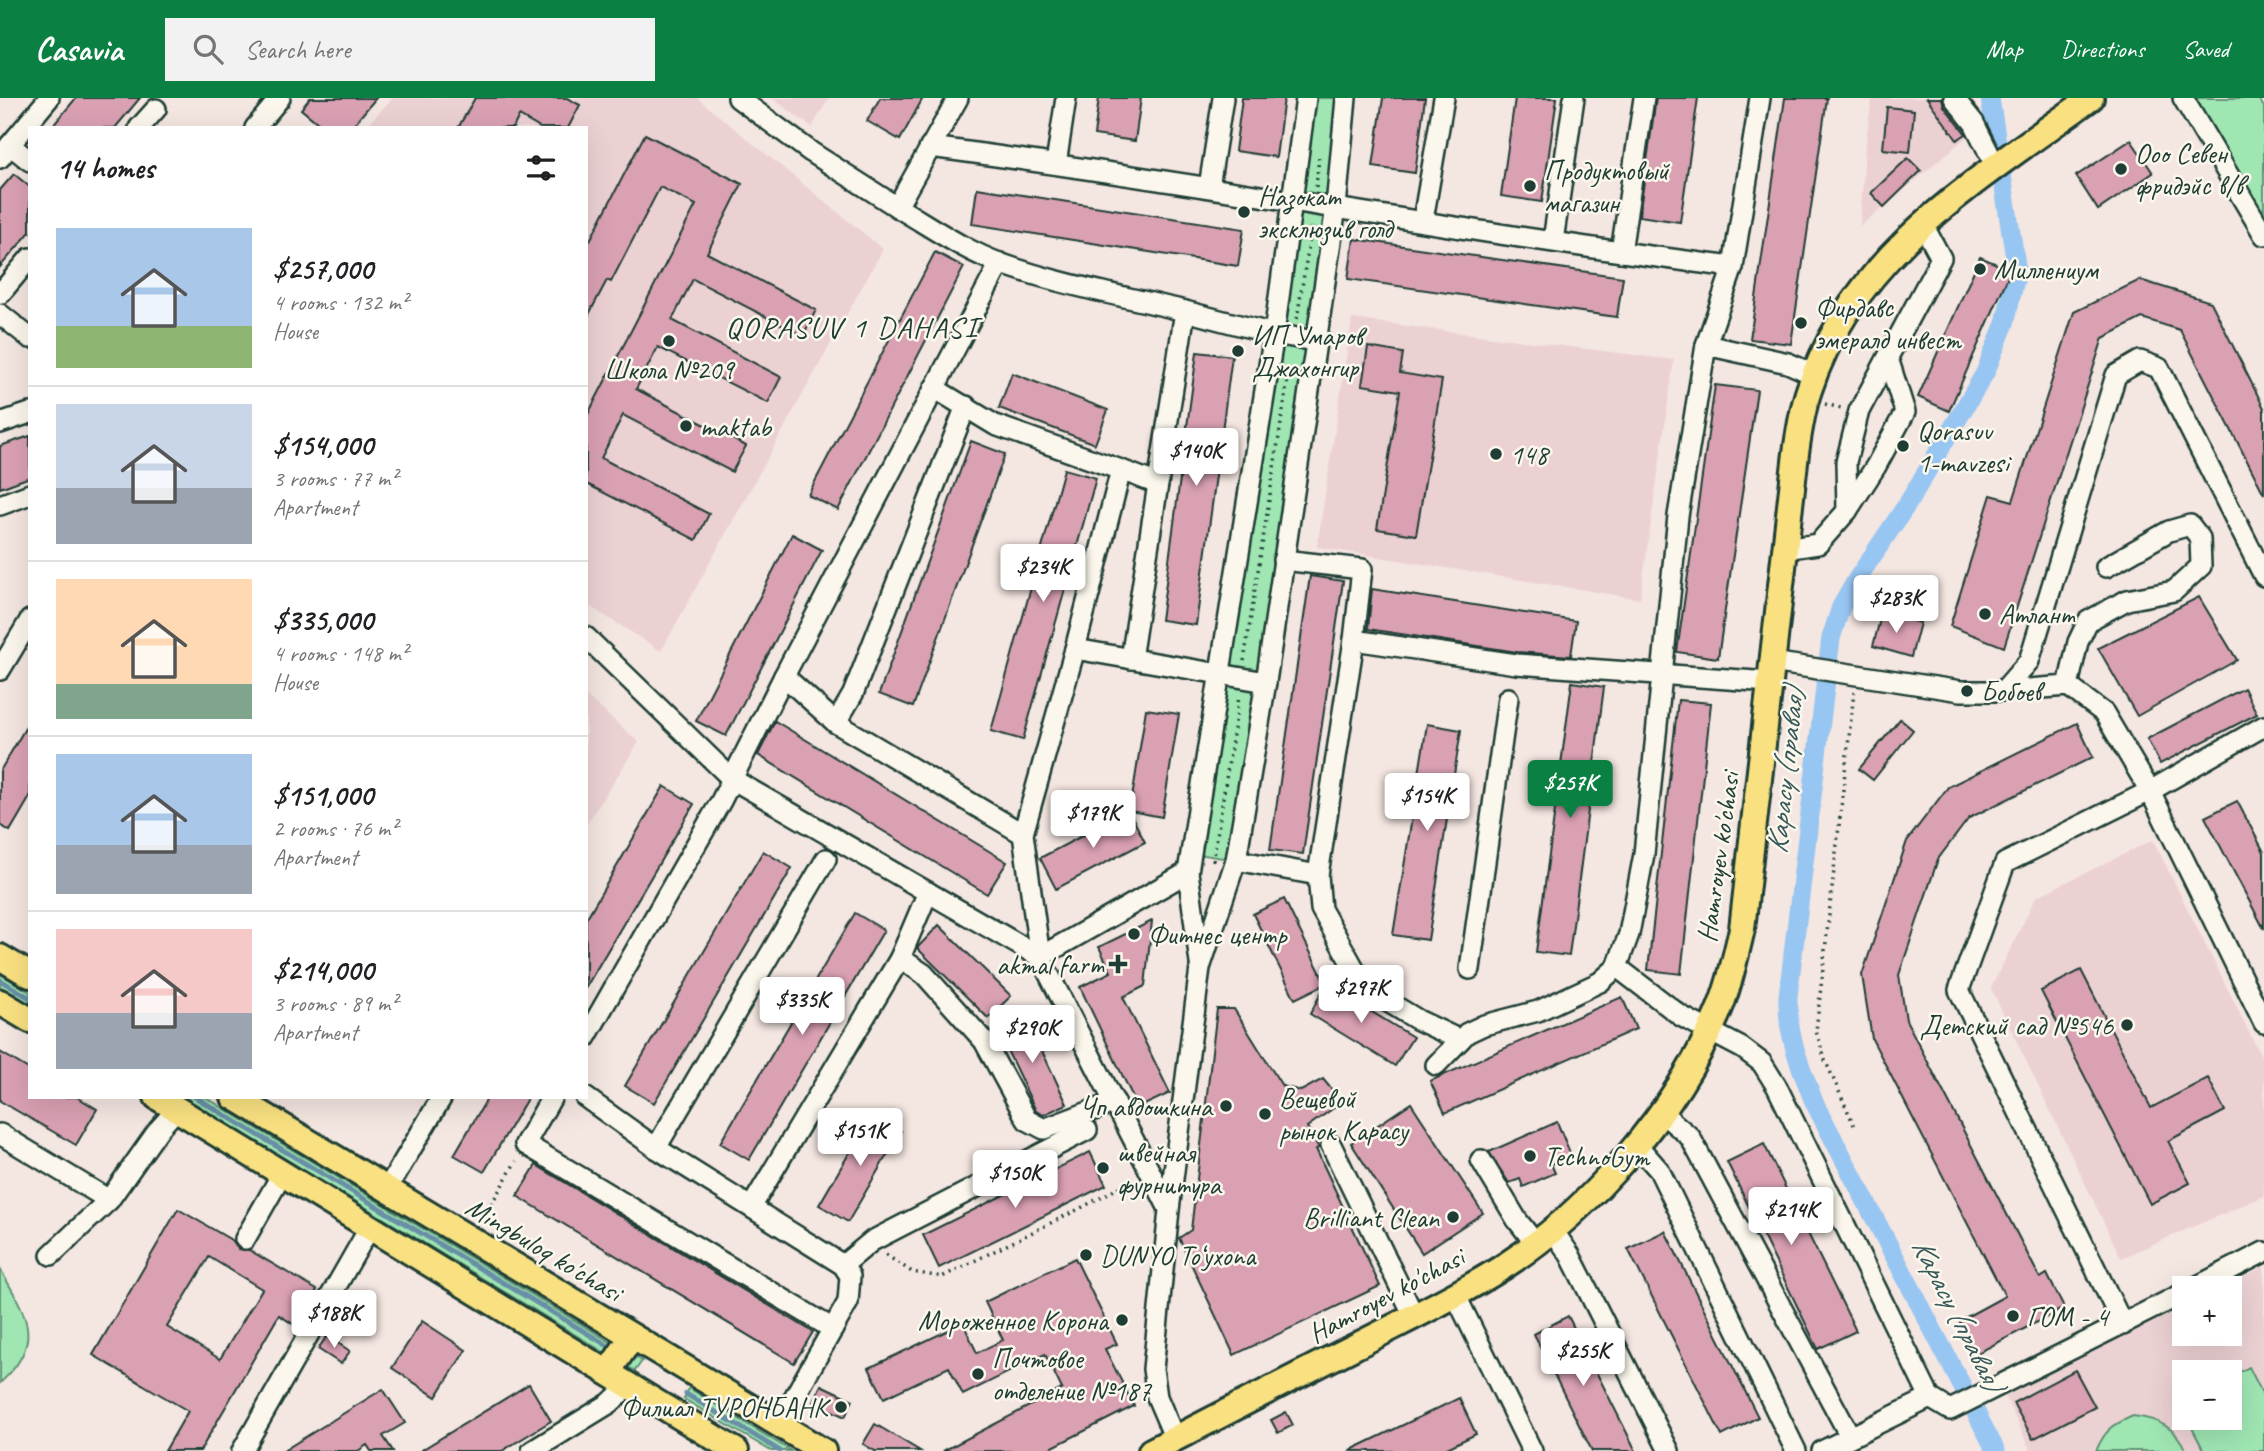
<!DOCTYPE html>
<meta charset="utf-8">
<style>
:root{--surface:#fff;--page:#f2f2f2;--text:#202124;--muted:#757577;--line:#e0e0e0;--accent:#0b8043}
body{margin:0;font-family:Caveat,sans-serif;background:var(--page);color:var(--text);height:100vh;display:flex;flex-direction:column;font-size:26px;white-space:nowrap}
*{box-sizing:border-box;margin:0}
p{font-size:23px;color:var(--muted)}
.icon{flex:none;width:38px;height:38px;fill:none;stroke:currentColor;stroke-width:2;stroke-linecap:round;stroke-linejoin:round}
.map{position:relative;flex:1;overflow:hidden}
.drawer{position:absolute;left:28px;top:28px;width:560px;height:973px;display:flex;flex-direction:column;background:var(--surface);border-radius:0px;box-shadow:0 7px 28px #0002}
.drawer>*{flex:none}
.buttons{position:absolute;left:2172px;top:1178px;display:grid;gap:14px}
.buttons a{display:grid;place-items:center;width:70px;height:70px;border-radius:0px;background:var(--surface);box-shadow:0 7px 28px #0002;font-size:35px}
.price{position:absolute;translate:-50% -60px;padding:0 16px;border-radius:7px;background:#fff;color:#222;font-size:23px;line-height:46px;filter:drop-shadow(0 2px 4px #0008)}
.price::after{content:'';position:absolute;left:50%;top:42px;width:21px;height:16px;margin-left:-10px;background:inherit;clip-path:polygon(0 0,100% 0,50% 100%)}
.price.on{background:var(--accent);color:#fff}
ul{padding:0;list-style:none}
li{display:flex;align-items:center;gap:21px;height:175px;padding:0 28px}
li+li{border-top:2px solid var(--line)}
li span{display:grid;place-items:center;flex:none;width:196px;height:140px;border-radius:0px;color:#555}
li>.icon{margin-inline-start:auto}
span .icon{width:84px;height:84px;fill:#fffc;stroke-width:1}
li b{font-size:30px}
h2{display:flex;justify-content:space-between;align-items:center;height:84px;padding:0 28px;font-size:30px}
header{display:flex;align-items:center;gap:42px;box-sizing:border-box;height:98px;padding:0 35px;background:var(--accent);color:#fff}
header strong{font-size:33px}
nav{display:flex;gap:38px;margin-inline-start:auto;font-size:24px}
.search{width:490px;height:63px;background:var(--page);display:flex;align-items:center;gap:18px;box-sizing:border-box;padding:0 24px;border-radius:0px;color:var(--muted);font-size:26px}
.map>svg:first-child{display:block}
.built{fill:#ecd1d3;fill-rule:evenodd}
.green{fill:#9fe6b3;stroke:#5f9274;stroke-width:2}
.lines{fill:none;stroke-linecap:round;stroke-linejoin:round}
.stream{stroke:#688fa6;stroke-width:5}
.canal{stroke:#98c6f2;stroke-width:19}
.building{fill:#daa1b3;stroke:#1f3d34;stroke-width:2;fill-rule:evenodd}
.minor-casing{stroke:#1f3d34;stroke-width:24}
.major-casing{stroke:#1f3d34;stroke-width:30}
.path{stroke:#1f3d34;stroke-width:3.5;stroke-dasharray:2 5;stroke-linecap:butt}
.minor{stroke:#fbf7ec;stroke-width:19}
.major{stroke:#f9e181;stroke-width:24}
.poi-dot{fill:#1f3d34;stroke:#fbf7ec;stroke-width:2.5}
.labels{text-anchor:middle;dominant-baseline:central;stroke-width:5;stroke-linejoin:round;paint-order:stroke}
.poi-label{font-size:28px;fill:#1f3d34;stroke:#fbf7ec;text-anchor:start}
.street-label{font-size:28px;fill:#1f3d34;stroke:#fbf7ec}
.neighbourhood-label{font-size:30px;letter-spacing:2px;fill:#1f3d34;stroke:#fbf7ec}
.water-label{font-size:30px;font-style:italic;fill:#37585a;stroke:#fbf7ec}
</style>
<header>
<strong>Casavia</strong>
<div class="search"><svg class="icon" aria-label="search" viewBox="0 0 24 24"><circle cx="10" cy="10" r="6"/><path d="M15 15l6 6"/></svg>Search here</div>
<nav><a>Map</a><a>Directions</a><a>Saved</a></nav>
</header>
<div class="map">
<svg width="2264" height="1353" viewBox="0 0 2264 1353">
<rect width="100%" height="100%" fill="#f4e6e1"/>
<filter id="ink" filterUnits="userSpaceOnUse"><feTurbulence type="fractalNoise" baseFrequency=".0143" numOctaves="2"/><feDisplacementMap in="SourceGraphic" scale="14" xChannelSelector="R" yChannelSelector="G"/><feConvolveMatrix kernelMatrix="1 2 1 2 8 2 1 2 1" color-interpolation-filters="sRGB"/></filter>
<g filter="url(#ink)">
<g class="built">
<polygon points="393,0 697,0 883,151 661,553 586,506 586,30 364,30"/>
<polygon points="772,0 829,0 812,29"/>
<polygon points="1872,0 1949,0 1974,33 1860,128 1865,49"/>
<polygon points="1352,221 1674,262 1640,501 1317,449"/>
<polygon points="586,598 639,644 586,727"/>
<polygon points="2153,742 2264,964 2264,1098 2121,1160 1991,890 2036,799"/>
<path d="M2264 1169V1353H2031L2005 1298 2184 1209V1236H2230V1190H2223ZM2184 1274H2230V1320H2184Z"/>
</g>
<g class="green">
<polygon points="1306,0 1346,0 1236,762 1191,755"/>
<polygon points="2185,0 2258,0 2264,9 2264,137"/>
<polygon points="0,876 30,894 30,906 0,888"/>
<polygon points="183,999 205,999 642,1263 635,1273"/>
<path d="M0 1171C26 1216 46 1244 0 1285Z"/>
<polygon points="2249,1269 2264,1299 2264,1353 2204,1353 2187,1320 2230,1320 2230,1279"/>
<polygon points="689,1290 791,1353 771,1353 684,1301"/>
<path d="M2133 1318C2158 1321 2176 1329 2186 1353H2096C2105 1332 2112 1327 2133 1318Z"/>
</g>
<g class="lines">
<g class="stream">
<polyline points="0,882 30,900"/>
<polyline points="195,999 615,1252"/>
<polyline points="686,1296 780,1353"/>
</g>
<path class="canal" d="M1990 0 2017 173 2005 225 1985 275 1908 405 1857 481 1841 509 1831 540 1788 898C1787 939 1800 967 1814 1004L1996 1353"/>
</g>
<g class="building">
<polygon points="76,0 140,0 115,30 51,30"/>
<polygon points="310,0 376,0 351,30 324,30 301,11"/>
<polygon points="475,0 567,0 580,7 568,30 540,30 519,18 513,30 458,30"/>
<polygon points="880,0 923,0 900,42 867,23"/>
<polygon points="1099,0 1141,0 1135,43 1094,37"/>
<polygon points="1242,0 1284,0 1276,59 1235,53"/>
<polygon points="1383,0 1425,0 1415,75 1373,69"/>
<polygon points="1515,0 1557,0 1542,104 1501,98"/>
<polygon points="1656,0 1698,0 1680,124 1639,118"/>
<polygon points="1785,0 1827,0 1791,246 1750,241"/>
<polygon points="1927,0 1942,0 1944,8 1966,36 1957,42"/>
<polygon points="1887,9 1914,12 1910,54 1883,51"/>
<polygon points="645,36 742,86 707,155 816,212 803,238 693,181 672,222 781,279 768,305 658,249 636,291 746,348 732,374 623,317 601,360 709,416 696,442 587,386 586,388 586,320 696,107 660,89 611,184 607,182 586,222 586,150"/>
<polygon points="2131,42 2153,75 2098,112 2076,78"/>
<polygon points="1908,60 1921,73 1884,109 1871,95"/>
<polygon points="14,76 30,89 30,134 0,169 0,92"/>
<polygon points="977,90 1244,131 1238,168 972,126"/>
<polygon points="1354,141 1623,179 1617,219 1348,181"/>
<polygon points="935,154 964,169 838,412 808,397"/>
<polygon points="1980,159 2011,172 1949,313 1918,299"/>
<polygon points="2140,182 2211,204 2264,310 2264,396 2180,232 2142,220 2103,240 2004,549 1950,528 1991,397 2013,403 2074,214"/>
<polygon points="1368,249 1403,255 1400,275 1442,282 1416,437 1377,431 1400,293 1362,287"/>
<polygon points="1197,254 1232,258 1196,527 1161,522"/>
<polygon points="1012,275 1108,312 1095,346 999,310"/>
<polygon points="1715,287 1757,292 1718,560 1677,554"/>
<polygon points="30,338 30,379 0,390 0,348"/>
<polygon points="971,343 1005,356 913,609 879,596"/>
<polygon points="1064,371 1096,380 1023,642 991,633"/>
<polygon points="792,436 822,452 726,638 696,623"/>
<polygon points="1310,478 1343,483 1303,756 1270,752"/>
<polygon points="1372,491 1576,523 1571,558 1517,554 1368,531"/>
<polygon points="2199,499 2237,562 2137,618 2098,550"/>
<polygon points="1882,514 1920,525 1911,559 1873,548"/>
<polygon points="1572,584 1604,589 1569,858 1536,854"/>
<polygon points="2244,590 2257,616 2160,666 2147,641"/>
<polygon points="1678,602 1711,605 1681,876 1648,872"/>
<polygon points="1146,611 1179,616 1162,719 1130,713"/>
<polygon points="1900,621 1913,632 1873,682 1859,671"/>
<polygon points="30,622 30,699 10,733 0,727 0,673"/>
<polygon points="775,623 1007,764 987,796 758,657"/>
<polygon points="2077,625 2093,659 1969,720 1938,761 1899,877 1906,922 2040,1180 2047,1176 2064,1210 1976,1256 1959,1223 2005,1198 1872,941 1862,877 1907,743 1948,689"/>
<polygon points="1427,626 1461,632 1428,842 1393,837"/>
<polygon points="664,688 694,706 586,889 586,821"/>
<polygon points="2237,703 2264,754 2264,831 2205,719"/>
<polygon points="1129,713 1145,744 1056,791 1040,760"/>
<polygon points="763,753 792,770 654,1005 625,988"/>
<polygon points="1284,801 1326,886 1295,901 1253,816"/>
<polygon points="855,815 884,832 749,1062 720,1045"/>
<polygon points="1152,823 1145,888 1123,899 1170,995 1138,1010 1080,889 1111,874 1099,849"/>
<polygon points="939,827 1011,898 988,920 917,850"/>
<polygon points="2081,872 2151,1010 2208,980 2225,1013 2168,1043 2190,1085 2150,1106 2041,893"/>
<polygon points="1326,886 1413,939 1395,968 1310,916"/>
<polygon points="1622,899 1636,931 1445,1015 1430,983"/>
<polygon points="1217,911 1234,911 1282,988 1301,993 1323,981 1342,1004 1307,1029 1319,1050 1316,1051 1380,1188 1234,1257 1179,1140 1191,1132"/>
<polygon points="1025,917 1067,1006 1043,1017 1036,1013 996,929"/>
<polygon points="0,954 30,972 30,999 77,999 97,1011 76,1047 0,1003"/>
<polygon points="488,999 528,999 484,1074 454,1057"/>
<polygon points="1411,1005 1483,1115 1422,1155 1351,1045"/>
<polygon points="872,1016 901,1033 848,1124 819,1107"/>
<polygon points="1557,1024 1571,1057 1551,1066 1555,1075 1523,1089 1520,1081 1509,1085 1489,1054"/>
<polygon points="1764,1046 1856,1233 1818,1251 1727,1064"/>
<polygon points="1090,1054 1106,1087 939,1170 923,1137"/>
<polygon points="536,1067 813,1234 794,1265 517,1098"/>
<path d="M178 1111 233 1143 238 1151 249 1152 317 1192 296 1228 279 1217 200 1353H165L188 1313 93 1257ZM209 1159 262 1191 220 1261 167 1229Z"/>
<polygon points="1665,1133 1758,1319 1722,1338 1628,1151"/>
<polygon points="1075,1160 1117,1246 1105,1251 1134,1308 1045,1353 943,1353 1062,1291 1045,1256 963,1297 949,1269 884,1300 869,1270 963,1225 977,1255 1003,1242 985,1204"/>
<polygon points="1568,1218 1636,1353 1592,1353 1534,1236"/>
<polygon points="422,1223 466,1252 436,1299 392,1270"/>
<polygon points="327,1238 350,1253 341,1266 318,1251"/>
<polygon points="2075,1272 2095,1309 2033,1341 2013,1305"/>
<polygon points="529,1286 551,1323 502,1353 420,1353"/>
<polygon points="821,1287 853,1302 845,1319 813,1304"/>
<polygon points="383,1291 405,1325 383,1338 393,1353 371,1353 367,1347 358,1353 283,1353"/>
<polygon points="1459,1300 1476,1336 1441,1353 1349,1353"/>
<polygon points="1286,1314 1293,1327 1278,1335 1271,1322"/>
<polygon points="875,1326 920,1353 875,1353 863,1346"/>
</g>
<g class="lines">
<g class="minor-casing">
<g id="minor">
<polyline points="738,0 811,54 897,109 958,0"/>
<polyline points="1954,0 1974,25 1996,69"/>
<polyline points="2183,0 2264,137"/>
<polyline points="139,30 156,11"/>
<polyline points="255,30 280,0"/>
<polyline points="10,47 49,0"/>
<path d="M930 49C1199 84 1465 135 1733 169L1706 247 1788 265 1815 277"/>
<polyline points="0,60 10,47 30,63"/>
<polyline points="1056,66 1066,0"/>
<polyline points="1209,89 1223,0"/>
<path d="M897 109C931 129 965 153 1002 166 1061 187 1124 198 1185 213"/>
<polyline points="1423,122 1444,0"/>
<polyline points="1553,143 1574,0"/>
<polyline points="1621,154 1644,0"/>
<polyline points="1733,169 1760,0"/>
<polyline points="0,196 30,160"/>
<polyline points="0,216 30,240"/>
<polyline points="934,290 995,327 1121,372"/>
<polyline points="0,325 30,315"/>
<polyline points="0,407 30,396"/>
<polyline points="1847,413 1846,364 1859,313 1941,160 1922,125"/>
<polyline points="1785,451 1818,446 1847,413 1876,368 1905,314 1888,260"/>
<polyline points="1283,462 1362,471 1354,542 1318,777 1321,811 1355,872 1375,896 1418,922 1460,942"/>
<polyline points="586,539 732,681 1040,859 1188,774"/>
<polyline points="1354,542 1516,566 1770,584"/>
<polyline points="1075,551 1121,372 1158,386 1185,213 1274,236 1315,243"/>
<polyline points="1131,561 1158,386"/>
<polyline points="1772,564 1961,593 2003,593 2029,563 2116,277 2140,263 2159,270 2264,478"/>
<polyline points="0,572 30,522"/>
<polyline points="784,578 1000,165"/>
<polyline points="2068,588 2078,544 2088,523 2127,502 2174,493 2201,468 2200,440 2190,427 2169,433 2106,469"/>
<polyline points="2003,593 2068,588 2104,615 2150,693 2264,925"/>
<polyline points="836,625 853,596 966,308"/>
<polyline points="1236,762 1318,777"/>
<polyline points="928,794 900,860 924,876 984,943 1027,1022 1044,1031 1115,1004"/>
<polyline points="1200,865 1188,774 1274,236 1306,0"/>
<polyline points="1617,869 1681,918 1742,950 1762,965 1777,989 1930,1300"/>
<polyline points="1470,871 1508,600"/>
<polyline points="586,939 721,703 784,578 836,625 1023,736"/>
<polyline points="1436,967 1467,935 1484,927 1538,913 1600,884 1617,869 1629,836 1644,756 1678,418 1706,247"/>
<polyline points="552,999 525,1046 833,1231"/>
<polyline points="585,999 656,1050 843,1167 850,1178 848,1204 779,1326"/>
<polyline points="1661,1014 1690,1039 1850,1338"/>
<polyline points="0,1036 109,1102 159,1031 177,1011"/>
<polyline points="1331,1047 1414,1218"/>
<polyline points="1637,1047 1659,1072 1796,1353"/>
<polyline points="656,1050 826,761"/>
<polyline points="1481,1062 1517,1122 1535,1145"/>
<polyline points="387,1091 442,999"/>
<polyline points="752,1108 900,860"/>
<polyline points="1169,1111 1040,859 1023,736 1075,551 1266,584"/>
<polyline points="1552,1131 1570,1157 1669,1353"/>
<polyline points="245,1141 282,1076"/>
<polyline points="51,1157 109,1102"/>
<polyline points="843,1167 872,1143 1087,1032"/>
<polyline points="2194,1190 2264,1154"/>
<polyline points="1455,1196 1532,1353"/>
<polyline points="2123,1227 1959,892 2005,765 2150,693 2264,628"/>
<polyline points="1175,1341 1157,1299 1153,1271 1169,1112 1200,870 1236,762 1266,584 1336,109 1346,0"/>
<polyline points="242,1353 370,1129"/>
<polyline points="532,1353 610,1305 629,1287"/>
<polyline points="1822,1353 1930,1300 1950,1312 2184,1195"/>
</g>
</g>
<g class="major-casing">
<g id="major">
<polyline points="0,859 30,877"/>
<polyline points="0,904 30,922"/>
<polyline points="157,999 736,1353"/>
<polyline points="234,999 823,1353"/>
<polyline points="608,1274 632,1239"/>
<path d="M1151 1353C1219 1318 1286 1283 1354 1249 1404 1223 1456 1199 1503 1169 1591 1112 1676 1013 1717 917 1729 890 1735 860 1742 831L1796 355C1799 334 1802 312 1809 292 1854 154 1980 81 2091 0"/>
</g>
</g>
<g class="path">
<polyline points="1316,89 1319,59"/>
<polyline points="1297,221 1312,125"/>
<polyline points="1825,306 1841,310"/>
<polyline points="1244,563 1288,280"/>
<polyline points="1213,763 1239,599"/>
<polyline points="1854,1027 1825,962 1816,933 1854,594"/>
<polyline points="488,1112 516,1063"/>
<polyline points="886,1157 912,1174 942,1179 1079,1111 1133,1082"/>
</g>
<use href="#minor" class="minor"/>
<use href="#major" class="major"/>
</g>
</g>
<g class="poi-dot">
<circle cx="2121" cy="71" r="7"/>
<circle cx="1530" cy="88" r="7"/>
<circle cx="1244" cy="114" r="7"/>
<circle cx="1980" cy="171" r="7"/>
<circle cx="1801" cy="225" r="7"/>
<circle cx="669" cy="243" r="7"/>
<circle cx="1238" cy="253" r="7"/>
<circle cx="686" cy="328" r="7"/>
<circle cx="1903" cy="348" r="7"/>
<circle cx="1496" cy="356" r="7"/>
<circle cx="1985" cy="516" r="7"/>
<circle cx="1967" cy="593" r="7"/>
<circle cx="1134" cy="836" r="7"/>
<path d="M1114.5 855.5h7v7h7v7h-7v7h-7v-7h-7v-7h7z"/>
<circle cx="2127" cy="927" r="7"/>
<circle cx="1226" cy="1008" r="7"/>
<circle cx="1265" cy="1016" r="7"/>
<circle cx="1530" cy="1058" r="7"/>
<circle cx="1103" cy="1070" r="7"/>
<circle cx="1453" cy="1119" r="7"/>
<circle cx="1086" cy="1157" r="7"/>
<circle cx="2013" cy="1218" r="7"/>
<circle cx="1122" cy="1222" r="7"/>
<circle cx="978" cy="1276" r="7"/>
<circle cx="841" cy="1309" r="7"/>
</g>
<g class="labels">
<g class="poi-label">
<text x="2135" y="55">Ооо Севен<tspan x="2135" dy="32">фридэйс в/в</tspan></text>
<text x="1544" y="72">Продуктовый<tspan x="1544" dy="32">магазин</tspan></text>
<text x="1258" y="98">Назокат<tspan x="1258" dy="32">эксклюзив голд</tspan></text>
<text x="1994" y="171">Миллениум</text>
<text x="1815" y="209">Фирдавс<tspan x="1815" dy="32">эмералд инвест</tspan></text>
<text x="1252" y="237">ИП Умаров<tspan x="1252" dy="32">Джахонгир</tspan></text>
<text x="669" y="271" text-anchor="middle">Школа №209</text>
<text x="700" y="328">maktab</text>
<text x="1917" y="332">Qorasuv<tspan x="1917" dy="32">1-mavzesi</tspan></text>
<text x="1510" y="356">148</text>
<text x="1999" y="516">Атлант</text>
<text x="1981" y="593">Бобоев</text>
<text x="1148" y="836">Фитнес центр</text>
<text x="1104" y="866" text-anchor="end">akmal farm</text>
<text x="2113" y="927" text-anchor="end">Детский сад №546</text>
<text x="1279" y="1000">Вещевой<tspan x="1279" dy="32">рынок Карасу</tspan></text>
<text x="1212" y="1008" text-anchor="end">Чп авдошкина</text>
<text x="1117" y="1054">швейная<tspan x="1117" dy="32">фурнитура</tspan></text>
<text x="1544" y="1058">TechnoGym</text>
<text x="1439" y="1119" text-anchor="end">Brilliant Clean</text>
<text x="1100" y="1157">DUNYO To‘yxona</text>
<text x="2027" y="1218">ГОМ - 4</text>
<text x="1108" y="1222" text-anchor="end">Мороженное Корона</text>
<text x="992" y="1260">Почтовое<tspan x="992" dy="32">отделение №187</tspan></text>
<text x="827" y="1309" text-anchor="end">Филиал ТУРОНБАНК</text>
</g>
<g class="street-label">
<text transform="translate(1718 759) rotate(-82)">Hamroyev ko'chasi</text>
<text transform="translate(544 1151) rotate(31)">Mingbuloq ko'chasi</text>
<text transform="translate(1386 1197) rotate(-28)">Hamroyev ko'chasi</text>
</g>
<g class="neighbourhood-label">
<text x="852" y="229">QORASUV 1 DAHASI</text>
</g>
<g class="water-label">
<text transform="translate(1785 673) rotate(-84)">Карасу (правая)</text>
<text transform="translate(1958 1216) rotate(63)">Карасу (правая)</text>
</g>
</g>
</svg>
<div class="buttons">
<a>+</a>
<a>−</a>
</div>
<b class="price" style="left:1196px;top:390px">$140K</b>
<b class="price" style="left:1043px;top:506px">$234K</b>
<b class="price" style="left:1896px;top:537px">$283K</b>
<b class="price on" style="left:1570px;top:722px">$257K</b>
<b class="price" style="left:1427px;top:735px">$154K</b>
<b class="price" style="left:1093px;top:752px">$179K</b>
<b class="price" style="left:1361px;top:927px">$297K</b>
<b class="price" style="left:802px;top:939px">$335K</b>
<b class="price" style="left:1032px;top:967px">$290K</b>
<b class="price" style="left:860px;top:1070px">$151K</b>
<b class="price" style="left:1015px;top:1112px">$150K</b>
<b class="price" style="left:1791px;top:1149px">$214K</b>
<b class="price" style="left:334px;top:1252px">$188K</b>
<b class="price" style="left:1583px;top:1290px">$255K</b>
<section class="drawer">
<h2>14 homes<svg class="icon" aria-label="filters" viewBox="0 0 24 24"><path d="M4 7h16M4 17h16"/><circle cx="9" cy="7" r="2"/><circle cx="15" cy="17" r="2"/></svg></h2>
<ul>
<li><span style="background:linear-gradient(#a9c7e8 70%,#8fb573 0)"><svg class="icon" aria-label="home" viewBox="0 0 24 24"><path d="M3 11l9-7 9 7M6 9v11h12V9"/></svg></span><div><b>$257,000</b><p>4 rooms · 132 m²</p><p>House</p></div></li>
<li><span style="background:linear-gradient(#c9d6e8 60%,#9aa5b1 0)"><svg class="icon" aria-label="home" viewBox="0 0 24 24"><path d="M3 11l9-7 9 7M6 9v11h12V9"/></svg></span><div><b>$154,000</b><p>3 rooms · 77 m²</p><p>Apartment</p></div></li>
<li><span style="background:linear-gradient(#ffd9b3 75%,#7fa58c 0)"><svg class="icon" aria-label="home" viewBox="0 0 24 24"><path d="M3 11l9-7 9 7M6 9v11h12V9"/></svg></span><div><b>$335,000</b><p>4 rooms · 148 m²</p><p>House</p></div></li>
<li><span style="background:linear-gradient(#a9c7e8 65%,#9aa5b1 0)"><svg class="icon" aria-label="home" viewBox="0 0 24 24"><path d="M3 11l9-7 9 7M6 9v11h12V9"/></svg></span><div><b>$151,000</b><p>2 rooms · 76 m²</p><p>Apartment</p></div></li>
<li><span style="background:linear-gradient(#f6c9c9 60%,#9aa5b1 0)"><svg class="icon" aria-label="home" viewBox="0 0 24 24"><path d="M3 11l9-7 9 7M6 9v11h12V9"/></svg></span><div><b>$214,000</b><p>3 rooms · 89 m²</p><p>Apartment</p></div></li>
</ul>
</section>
</div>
